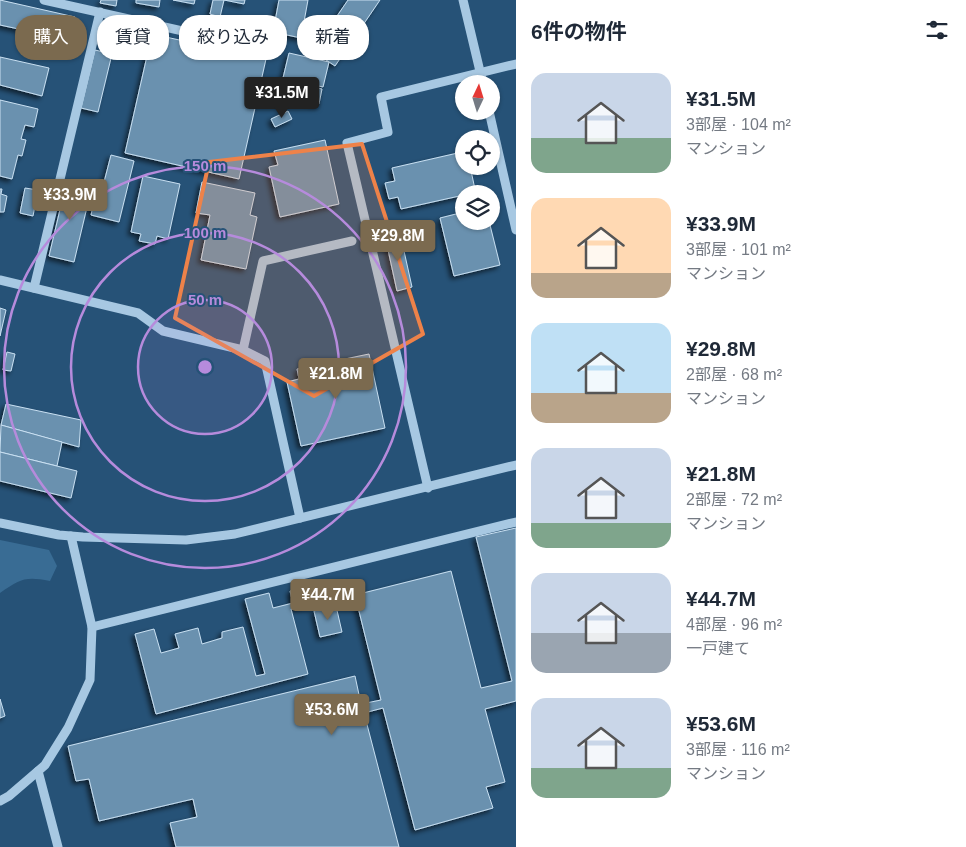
<!DOCTYPE html>
<html lang="ja">
<meta charset="utf-8">
<style>
:root{--surface:#fff;--page:#f2f2f3;--text:#1f2937;--muted:#747a83;--accent:#7b6a4f}
body{margin:0;font-family:Arial,"Noto Sans JP",sans-serif;background:var(--page);color:var(--text);height:100vh;display:flex;flex-direction:column;font-size:19px;white-space:nowrap}
*{box-sizing:border-box;margin:0}
p{font-size:16px;color:var(--muted)}
.icon{flex:none;width:28px;height:28px;fill:none;stroke:currentColor;stroke-width:2;stroke-linecap:round;stroke-linejoin:round}
.map{position:relative;flex:1;overflow:hidden}
.side{display:flex;flex-direction:column;background:var(--surface);width:450px}
.side>*{flex:none}
.hud{position:absolute;left:15px;top:15px;width:425px;height:45px;display:flex;gap:10px}
.needle{width:32px;rotate:4deg}
.buttons{position:absolute;left:455px;top:75px;display:grid;gap:10px}
.buttons a{display:grid;place-items:center;width:45px;height:45px;border-radius:50%;background:var(--surface);box-shadow:0 1px 4px #0004;font-size:25px}
.price{position:absolute;translate:-50% -42px;padding:0 11px;border-radius:5px;background:var(--accent);color:#fff;font-size:16px;line-height:32px;filter:drop-shadow(0 1px 2px #0008)}
.price::after{content:'';position:absolute;left:50%;top:30px;width:15px;height:11px;margin-left:-8px;background:inherit;clip-path:polygon(0 0,100% 0,50% 100%)}
.price.selected{background:#222;color:#fff}
ul{padding:0;list-style:none}
li{display:flex;align-items:center;gap:15px;height:125px;padding:0 15px}
li span{display:grid;place-items:center;flex:none;width:140px;height:100px;border-radius:15px;color:#555}
li>.icon{margin-inline-start:auto}
span .icon{width:60px;height:60px;fill:#fffc;stroke-width:1}
li b{font-size:21px}
h2{display:flex;justify-content:space-between;align-items:center;height:60px;padding:0 15px;font-size:21px}
.pill{padding:0 18px;border-radius:20px;background:var(--surface);box-shadow:0 1px 4px #0004;font-size:18px;line-height:45px}
.pill.selected{background:var(--accent);color:#fff}
main{display:flex;flex:1;min-height:0}
.map>svg:first-child{display:block}
.grass{fill:#396c94}
.building{fill:#6a91af;stroke:#c9e0f2;filter:url(#shadow)}
.lines{fill:none;stroke-linecap:round;stroke-linejoin:round}
.minor{stroke:#a7c8e2;stroke-width:9}
.marked{fill:#ee8249;fill-opacity:0.2;stroke:#ee8249;stroke-width:4;stroke-linejoin:round}
.ring{fill:none;stroke:#b68bdc;stroke-width:2.5}
.centre{fill:#b68bdc;stroke:#265277;stroke-width:2.5}
.ring-label{font-size:15px;text-anchor:middle;font-weight:bold;fill:#b68bdc;stroke:#265277;stroke-width:4;stroke-linejoin:round;paint-order:stroke}
</style>
<main>
<div class="map">
<svg width="516" height="847" viewBox="0 0 516 847">
<defs>
<filter id="shadow"><feDropShadow dx="-3" dy="3" stdDeviation="2.5" flood-color="#0009"/></filter>
</defs>
<rect width="100%" height="100%" fill="#265277"/>
<path class="grass" d="M0 540 49 550 57 566 50 581C25 576 20 579 0 593Z"/>
<g class="building">
<polygon points="0,0 75,17 70,40 0,25"/>
<polygon points="101,0 117,0 116,6 100,3"/>
<polygon points="136,0 160,0 159,7 136,3"/>
<polygon points="173,0 195,0 194,4"/>
<polygon points="213,0 224,0 220,17 210,14"/>
<polygon points="224,0 245,0 244,4"/>
<polygon points="279,0 308,0 301,38 273,32"/>
<polygon points="348,0 380,0 335,66 313,51"/>
<polygon points="152,34 266,59 239,179 125,153"/>
<polygon points="95,50 112,54 98,112 81,108"/>
<polygon points="289,53 329,62 323,87 283,78"/>
<polygon points="0,57 49,68 42,96 0,85"/>
<polygon points="313,87 322,89 319,104 309,102"/>
<polygon points="0,100 38,109 34,127 25,125 21,139 26,140 22,156 18,155 12,179 0,176"/>
<polygon points="288,111 292,119 275,127 271,119"/>
<polygon points="325,140 339,204 280,217 269,167 278,165 274,151"/>
<polygon points="462,152 464,166 470,166 476,194 464,194 464,195 401,209 398,197 389,199 385,183 395,181 392,168"/>
<polygon points="111,155 134,161 119,222 91,215 98,185 103,186"/>
<polygon points="143,176 180,184 168,239 157,236 155,244 139,241 141,234 131,232"/>
<polygon points="67,180 92,186 74,262 49,256"/>
<polygon points="202,182 255,193 250,215 257,217 246,269 201,260 210,215 196,213"/>
<polygon points="25,188 38,190 33,216 20,213"/>
<polygon points="0,189 2,189 1,194 7,196 4,212 0,212"/>
<polygon points="464,212 464,221 489,221 500,265 454,276 440,218"/>
<polygon points="400,233 412,287 397,291 385,236"/>
<polygon points="0,308 6,310 0,336"/>
<polygon points="7,352 15,354 11,371 3,370"/>
<polygon points="369,354 385,428 301,446 287,382 299,379 297,369"/>
<polygon points="6,404 81,420 79,447 1,425"/>
<polygon points="1,425 62,442 57,466 0,452"/>
<polygon points="0,452 77,471 71,498 0,481"/>
<polygon points="516,528 516,701 485,709 505,782 486,787 493,808 415,830 383,708 364,713 399,847 176,847 170,823 197,817 193,799 99,821 89,779 76,781 68,746 355,676 361,704 381,700 355,595 451,571 481,688 512,681 476,537"/>
<polygon points="328,581 332,598 291,609 308,674 156,714 135,634 154,629 161,653 179,648 175,634 198,628 202,644 222,638 222,632 243,627 256,676 265,674 245,599 269,593 273,608 293,603 290,591"/>
<polygon points="336,606 342,632 320,637 314,611"/>
<polygon points="0,699 5,716 0,718"/>
</g>
<g class="lines">
<g class="minor">
<polyline points="44,0 268,50"/>
<polyline points="463,0 483,84"/>
<polyline points="489,111 516,230"/>
<polyline points="0,280 138,313 163,331 243,350 265,361 300,518"/>
<polyline points="34,288 100,12"/>
<polyline points="243,350 263,261 352,241"/>
<polyline points="428,488 347,143 388,132 381,97 516,64"/>
<polyline points="0,523 59,535 83,537 186,540 235,534 516,465"/>
<polyline points="92,627 516,522"/>
<polyline points="38,771 58,847"/>
<polyline points="0,801 9,796 45,765 68,728 90,680 92,627 71,536"/>
</g>
</g>
<path class="marked" d="M362 144 423 334 314 396 175 318 209 162Z"/>
<circle cx="205" cy="367" r="67" fill="#b68bdc" fill-opacity=".12"/>
<g class="ring">
<circle cx="205" cy="367" r="67"/>
<circle cx="205" cy="367" r="134"/>
<circle cx="205" cy="367" r="201"/>
</g>
<circle cx="205" cy="367" r="8" class="centre"/>
<g class="ring-label">
<text x="205" y="171">150 m</text>
<text x="205" y="238">100 m</text>
<text x="205" y="305">50 m</text>
</g>
</svg>
<div class="buttons">
<a><svg class="needle" viewBox="-14 -14 28 28"><path d="M0-13l5 13h-10z" fill="#e53935"/><path d="M0 13l5-13h-10z" fill="#747a83"/></svg></a>
<a><svg class="icon" aria-label="locate" viewBox="0 0 24 24"><circle cx="12" cy="12" r="6"/><path d="M12 2v4M12 18v4M2 12h4M18 12h4"/></svg></a>
<a><svg class="icon" aria-label="layers" viewBox="0 0 24 24"><path d="M12 4l9 5-9 5-9-5zM3 14l9 5 9-5"/></svg></a>
</div>
<b class="price selected" style="left:282px;top:119px">¥31.5M</b>
<b class="price" style="left:70px;top:221px">¥33.9M</b>
<b class="price" style="left:398px;top:262px">¥29.8M</b>
<b class="price" style="left:336px;top:400px">¥21.8M</b>
<b class="price" style="left:328px;top:621px">¥44.7M</b>
<b class="price" style="left:332px;top:736px">¥53.6M</b>
<div class="hud">
<a class="pill selected">購入</a>
<a class="pill">賃貸</a>
<a class="pill">絞り込み</a>
<a class="pill">新着</a>
</div>
</div>
<section class="side">
<h2>6件の物件<svg class="icon" aria-label="filters" viewBox="0 0 24 24"><path d="M4 7h16M4 17h16"/><circle cx="9" cy="7" r="2"/><circle cx="15" cy="17" r="2"/></svg></h2>
<ul>
<li><span style="background:linear-gradient(#c9d6e8 65%,#7fa58c 0)"><svg class="icon" aria-label="home" viewBox="0 0 24 24"><path d="M3 11l9-7 9 7M6 9v11h12V9"/></svg></span><div><b>¥31.5M</b><p>3部屋 · 104 m²</p><p>マンション</p></div></li>
<li><span style="background:linear-gradient(#ffd9b3 75%,#b9a48a 0)"><svg class="icon" aria-label="home" viewBox="0 0 24 24"><path d="M3 11l9-7 9 7M6 9v11h12V9"/></svg></span><div><b>¥33.9M</b><p>3部屋 · 101 m²</p><p>マンション</p></div></li>
<li><span style="background:linear-gradient(#bfe0f5 70%,#b9a48a 0)"><svg class="icon" aria-label="home" viewBox="0 0 24 24"><path d="M3 11l9-7 9 7M6 9v11h12V9"/></svg></span><div><b>¥29.8M</b><p>2部屋 · 68 m²</p><p>マンション</p></div></li>
<li><span style="background:linear-gradient(#c9d6e8 75%,#7fa58c 0)"><svg class="icon" aria-label="home" viewBox="0 0 24 24"><path d="M3 11l9-7 9 7M6 9v11h12V9"/></svg></span><div><b>¥21.8M</b><p>2部屋 · 72 m²</p><p>マンション</p></div></li>
<li><span style="background:linear-gradient(#c9d6e8 60%,#9aa5b1 0)"><svg class="icon" aria-label="home" viewBox="0 0 24 24"><path d="M3 11l9-7 9 7M6 9v11h12V9"/></svg></span><div><b>¥44.7M</b><p>4部屋 · 96 m²</p><p>一戸建て</p></div></li>
<li><span style="background:linear-gradient(#c9d6e8 70%,#7fa58c 0)"><svg class="icon" aria-label="home" viewBox="0 0 24 24"><path d="M3 11l9-7 9 7M6 9v11h12V9"/></svg></span><div><b>¥53.6M</b><p>3部屋 · 116 m²</p><p>マンション</p></div></li>
</ul>
</section>
</main>
